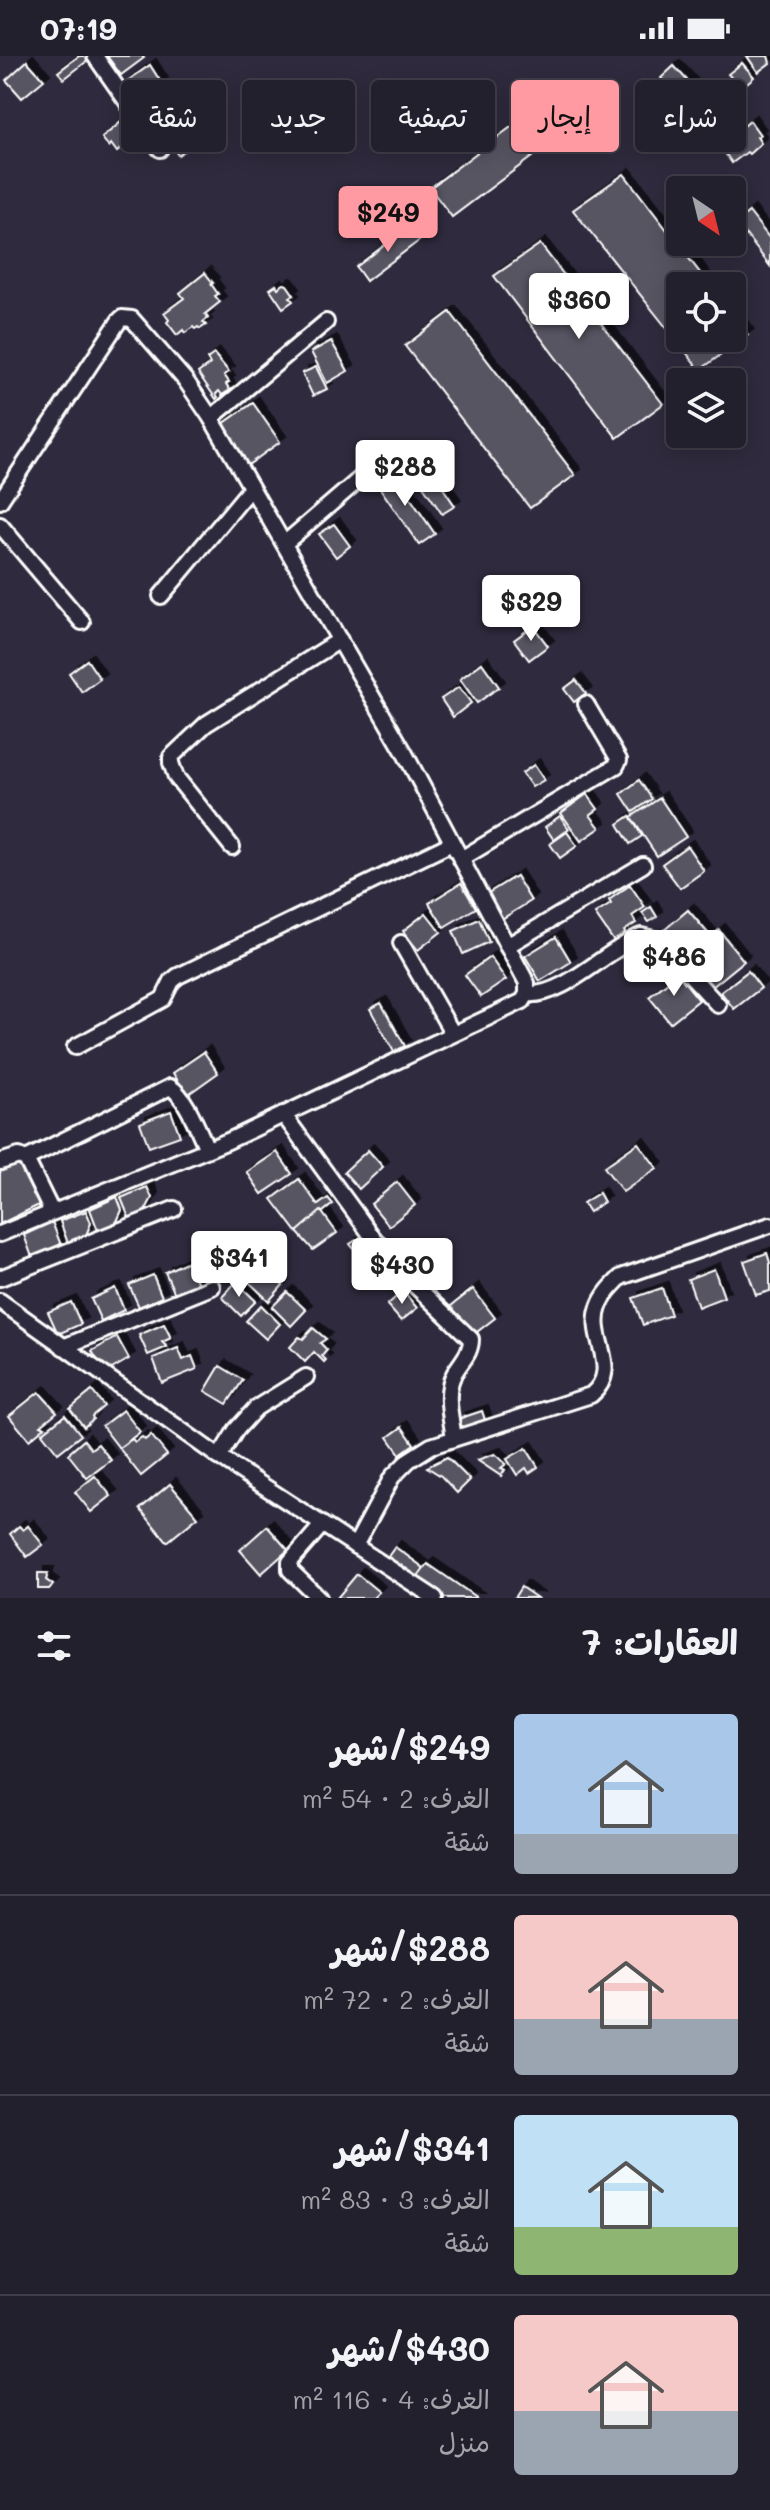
<!DOCTYPE html>
<html lang="ar">
<meta charset="utf-8">
<style>
:root{--surface:#23202e;--page:#2b2836;--text:#f1f3f6;--muted:#a3a3aa;--line:#403e4a;--accent:#ff9aa2}
body{margin:0;font-family:Mali,"Playpen Sans Arabic",sans-serif;background:var(--page);color:var(--text);direction:rtl;height:100vh;display:flex;flex-direction:column;font-size:30px;white-space:nowrap}
*{box-sizing:border-box;margin:0}
p{font-size:26px;color:var(--muted)}
.icon{flex:none;width:44px;height:44px;fill:none;stroke:currentColor;stroke-width:2;stroke-linecap:round;stroke-linejoin:round}
.map{position:relative;height:1542px;overflow:hidden;direction:ltr}
.panel{display:flex;flex-direction:column;background:var(--surface);flex:1}
.panel>*{flex:none}
.guide{position:absolute;left:24px;top:24px;width:722px;height:72px;direction:rtl;display:flex;gap:16px}
.needle{width:52px;rotate:145deg}
.buttons{position:absolute;left:666px;top:120px;display:grid;gap:16px}
.buttons a{display:grid;place-items:center;width:80px;height:80px;border-radius:8px;background:var(--surface);box-shadow:0 4px 20px #0003,0 0 0 2px var(--line);font-size:40px}
.price{position:absolute;translate:-50% -68px;padding:0 18px;border-radius:8px;background:#fff;color:#222;font-size:26px;line-height:52px;filter:drop-shadow(0 2px 4px #0008)}
.price::after{content:'';position:absolute;left:50%;top:48px;width:24px;height:18px;margin-left:-12px;background:inherit;clip-path:polygon(0 0,100% 0,50% 100%)}
.price.active{background:var(--accent);color:#111}
ul{padding:0;list-style:none}
li{display:flex;align-items:center;gap:24px;height:200px;padding:0 32px}
li+li{border-top:2px solid var(--line)}
li span{display:grid;place-items:center;flex:none;width:224px;height:160px;border-radius:8px;color:#555}
li>.icon{margin-inline-start:auto}
span .icon{width:96px;height:96px;fill:#fffc;stroke-width:1}
li b{font-size:34px}
h2{display:flex;justify-content:space-between;align-items:center;height:96px;padding:0 32px;font-size:34px}
.tag{padding:0 28px;border-radius:8px;background:var(--surface);box-shadow:0 4px 20px #0003,0 0 0 2px var(--line);font-size:28px;line-height:72px}
.tag.active{background:var(--accent);color:#111}
.status{display:flex;justify-content:space-between;align-items:center;height:56px;padding:0 40px;background:var(--surface);direction:ltr}
.status svg{height:22px;fill:currentColor}
.map>svg:first-child{display:block}
.building{fill:#595564;stroke:#fff;stroke-width:2;filter:url(#shadow)}
.lines{fill:none;stroke-linecap:round;stroke-linejoin:round}
.minor-casing{stroke:#fff;stroke-width:20}
.minor{stroke:#2f2a3d;stroke-width:14}
</style>
<div class="status"><b>07:19</b><svg viewBox="0 0 49 12"><path d="M0 12V9h3v3zM5 12V6h3v6zM10 12V3h3v9zM15 12V0h3v12zM26 1h20v11H26zM47 4h2v5h-2z"/></svg></div>
<div class="map">
<svg width="770" height="1542" viewBox="0 0 770 1542">
<defs>
<filter id="shadow"><feDropShadow dx="6" dy="-6" stdDeviation="0" flood-color="#0009"/></filter>
</defs>
<rect width="100%" height="100%" fill="#2f2a3d"/>
<filter id="ink" filterUnits="userSpaceOnUse"><feTurbulence type="fractalNoise" baseFrequency=".0125" numOctaves="2"/><feDisplacementMap in="SourceGraphic" scale="16" xChannelSelector="R" yChannelSelector="G"/><feConvolveMatrix kernelMatrix="1 2 1 2 8 2 1 2 1" color-interpolation-filters="sRGB"/></filter>
<g filter="url(#ink)">
<g class="building">
<polygon points="79,0 89,0 91,2 64,23 58,16"/>
<polygon points="107,0 142,0 144,2 121,19"/>
<polygon points="747,0 768,0 770,7 758,16"/>
<polygon points="27,5 44,24 22,42 6,24"/>
<polygon points="742,7 754,21 741,32 728,18"/>
<polygon points="150,9 162,28 138,44 126,26"/>
<polygon points="674,10 695,33 682,45 661,22"/>
<polygon points="570,31 584,50 567,62 553,43"/>
<polygon points="166,38 171,47 174,44 181,54 162,67 157,60 151,64 144,54"/>
<polygon points="527,59 549,88 452,161 430,132"/>
<polygon points="127,61 140,77 117,96 111,88 109,91 102,82"/>
<polygon points="750,65 760,79 757,81 761,87 749,98 747,96 732,107 720,90"/>
<polygon points="189,66 201,82 178,99 166,82"/>
<polygon points="624,118 710,230 680,230 680,282 732,282 732,259 748,279 700,314 573,154"/>
<polygon points="749,156 770,183 770,210 736,166"/>
<polygon points="410,170 420,184 366,225 356,211"/>
<polygon points="540,188 663,348 617,382 494,220"/>
<polygon points="205,217 213,227 211,228 218,238 215,240 220,246 205,258 208,262 203,266 206,269 200,273 198,271 195,273 193,271 185,277 183,274 177,279 167,266 169,264 164,257 184,242 180,237"/>
<polygon points="284,228 287,229 294,239 290,241 293,245 283,252 270,233 276,229 278,232"/>
<polygon points="450,256 575,419 530,452 405,290"/>
<polygon points="331,285 348,315 327,327 311,296"/>
<polygon points="214,298 229,316 224,319 229,326 226,328 230,334 222,339 219,335 216,338 218,341 216,343 198,317 210,308 207,303"/>
<polygon points="316,311 327,333 313,340 302,317"/>
<polygon points="253,347 280,386 248,409 220,370"/>
<polygon points="422,401 455,450 442,458 409,409"/>
<polygon points="391,414 435,478 419,489 375,425"/>
<polygon points="334,468 350,490 336,501 319,478"/>
<polygon points="533,570 548,590 529,604 514,584"/>
<polygon points="87,604 100,623 82,636 69,617"/>
<polygon points="482,607 499,631 477,647 460,623"/>
<polygon points="576,624 586,637 574,646 564,633"/>
<polygon points="459,631 471,647 453,661 441,643"/>
<polygon points="534,709 544,724 532,731 522,717"/>
<polygon points="639,724 652,743 633,756 621,738"/>
<polygon points="587,738 598,753 590,759 600,772 581,785 561,757"/>
<polygon points="660,742 686,781 657,800 631,761"/>
<polygon points="560,760 569,773 554,784 545,771"/>
<polygon points="630,760 642,780 630,788 618,768"/>
<polygon points="567,776 577,790 560,802 550,788"/>
<polygon points="687,790 704,815 680,832 662,808"/>
<polygon points="516,820 531,845 500,864 485,839"/>
<polygon points="461,827 476,852 444,871 429,847"/>
<polygon points="630,829 645,851 632,860 636,867 624,875 626,879 615,887 595,858 611,848 609,844"/>
<polygon points="651,851 657,861 649,866 642,857"/>
<polygon points="688,854 712,882 687,903 663,875"/>
<polygon points="426,857 441,876 418,894 403,875"/>
<polygon points="479,863 489,886 463,898 453,875"/>
<polygon points="719,874 744,905 712,931 695,910 713,895 708,888 715,883 712,880"/>
<polygon points="556,881 571,906 540,925 525,900"/>
<polygon points="644,887 652,897 633,914 626,905 630,902 627,899"/>
<polygon points="490,901 506,924 481,941 465,919"/>
<polygon points="748,915 761,932 734,953 721,936"/>
<polygon points="678,918 699,944 670,967 649,941"/>
<polygon points="381,947 405,990 394,996 370,953"/>
<polygon points="204,996 218,1017 187,1039 173,1017"/>
<polygon points="171,1055 180,1080 149,1091 140,1067"/>
<polygon points="638,1087 657,1112 623,1136 604,1111"/>
<polygon points="368,1094 383,1111 359,1133 344,1116"/>
<polygon points="277,1096 292,1118 262,1138 247,1116"/>
<polygon points="18,1107 39,1149 0,1168 0,1116"/>
<polygon points="299,1123 318,1149 328,1142 333,1148 297,1176 272,1143"/>
<polygon points="397,1126 415,1149 389,1170 371,1148"/>
<polygon points="147,1131 152,1142 143,1159 130,1164 121,1142"/>
<polygon points="599,1137 604,1146 589,1156 583,1147"/>
<polygon points="117,1141 122,1154 114,1172 99,1177 90,1153"/>
<polygon points="86,1155 91,1167 84,1184 69,1190 60,1165"/>
<polygon points="321,1155 337,1177 313,1194 297,1176"/>
<polygon points="52,1166 62,1192 33,1204 24,1179"/>
<polygon points="361,1181 377,1202 367,1210 350,1188"/>
<polygon points="224,1190 234,1212 210,1223 201,1201"/>
<polygon points="767,1197 770,1207 770,1235 756,1239 744,1205"/>
<polygon points="188,1205 198,1228 175,1238 165,1216"/>
<polygon points="264,1211 283,1229 269,1245 249,1226"/>
<polygon points="714,1213 724,1241 698,1251 688,1223"/>
<polygon points="153,1219 162,1241 139,1251 129,1229"/>
<polygon points="236,1226 256,1245 241,1260 222,1241"/>
<polygon points="115,1232 124,1254 101,1265 91,1243"/>
<polygon points="662,1232 671,1259 643,1269 633,1242"/>
<polygon points="473,1233 495,1262 473,1279 451,1250"/>
<polygon points="403,1235 417,1252 401,1265 387,1249"/>
<polygon points="287,1236 306,1254 291,1270 272,1251"/>
<polygon points="71,1246 81,1268 58,1278 48,1256"/>
<polygon points="261,1249 280,1268 266,1283 246,1265"/>
<polygon points="164,1268 171,1282 162,1286 167,1291 148,1299 139,1279"/>
<polygon points="313,1272 326,1283 320,1287 327,1294 322,1300 326,1304 324,1306 314,1296 305,1306 290,1291 299,1281 303,1283"/>
<polygon points="117,1281 129,1303 105,1317 92,1295"/>
<polygon points="178,1292 183,1304 192,1300 197,1313 162,1327 153,1302"/>
<polygon points="220,1310 243,1324 227,1348 205,1335"/>
<polygon points="92,1335 104,1350 92,1360 93,1363 84,1371 70,1353"/>
<polygon points="39,1336 57,1356 41,1369 45,1371 29,1384 9,1360"/>
<polygon points="123,1354 140,1376 119,1392 102,1370"/>
<polygon points="482,1355 488,1373 464,1381 458,1363"/>
<polygon points="65,1359 81,1379 58,1397 42,1377"/>
<polygon points="402,1371 414,1388 400,1398 388,1381"/>
<polygon points="151,1379 167,1399 141,1420 119,1392 132,1383 135,1386 142,1381 145,1384"/>
<polygon points="84,1384 91,1393 98,1388 111,1404 87,1422 68,1398"/>
<polygon points="526,1392 538,1411 529,1417 526,1412 517,1419 507,1403"/>
<polygon points="495,1398 506,1408 501,1412 505,1414 501,1420 477,1404"/>
<polygon points="447,1401 470,1424 457,1437 441,1420 427,1411"/>
<polygon points="95,1420 111,1440 91,1456 75,1436"/>
<polygon points="170,1428 198,1461 167,1486 140,1453"/>
<polygon points="19,1470 23,1474 28,1470 43,1489 27,1501 10,1478"/>
<polygon points="267,1470 288,1494 261,1518 240,1494"/>
<polygon points="395,1491 424,1512 413,1527 384,1506"/>
<polygon points="428,1508 477,1542 435,1542 413,1527"/>
<polygon points="38,1517 48,1517 46,1524 53,1529 50,1533 38,1533"/>
<polygon points="357,1518 379,1536 373,1542 337,1542"/>
<polygon points="521,1531 537,1542 514,1542"/>
</g>
<g class="lines">
<g class="minor-casing">
<g id="minor">
<polyline points="95,0 160,93"/>
<polyline points="211,362 326,266"/>
<polyline points="0,445 119,265 122,262 132,263 186,325 211,362 403,694 527,927 527,938"/>
<polyline points="0,469 82,566"/>
<polyline points="284,488 383,403"/>
<polyline points="161,540 251,432"/>
<polyline points="232,791 176,721 171,707 171,701 206,668 340,584"/>
<polyline points="461,803 616,710 619,704 586,648"/>
<polyline points="401,887 453,978"/>
<polyline points="507,890 643,809"/>
<path d="M527 938C563 942 607 893 641 880L658 884 718 949"/>
<polyline points="75,991 163,943 172,925 178,920 452,787"/>
<path d="M283 1058 372 1180 404 1219 471 1283C471 1298 461 1305 454 1318 444 1337 451 1361 454 1382"/>
<path d="M26 1103 170 1031C186 1040 199 1076 207 1093"/>
<polyline points="0,1106 19,1100 26,1103 52,1156"/>
<polyline points="0,1178 228,1085 523,945 527,938"/>
<polyline points="0,1222 174,1153"/>
<polyline points="0,1245 219,1401 435,1542"/>
<polyline points="63,1291 212,1231"/>
<polyline points="219,1401 236,1374 256,1352 306,1321"/>
<path d="M355 1490 392 1421 409 1404 431 1390 591 1339C623 1312 587 1283 599 1251 603 1239 612 1230 621 1221L770 1169"/>
<polyline points="319,1542 290,1514 290,1506 322,1469"/>
</g>
</g>
<use href="#minor" class="minor"/>
</g>
</g>
</svg>
<div class="buttons">
<a><svg class="needle" viewBox="-14 -14 28 28"><path d="M0-13l5 13h-10z" fill="#e53935"/><path d="M0 13l5-13h-10z" fill="#a3a3aa"/></svg></a>
<a><svg class="icon" aria-label="locate" viewBox="0 0 24 24"><circle cx="12" cy="12" r="6"/><path d="M12 2v4M12 18v4M2 12h4M18 12h4"/></svg></a>
<a><svg class="icon" aria-label="layers" viewBox="0 0 24 24"><path d="M12 4l9 5-9 5-9-5zM3 14l9 5 9-5"/></svg></a>
</div>
<b class="price active" style="left:388px;top:198px">$249</b>
<b class="price" style="left:579px;top:285px">$360</b>
<b class="price" style="left:405px;top:452px">$288</b>
<b class="price" style="left:531px;top:587px">$329</b>
<b class="price" style="left:674px;top:942px">$486</b>
<b class="price" style="left:239px;top:1243px">$341</b>
<b class="price" style="left:402px;top:1250px">$430</b>
<div class="guide">
<a class="tag">شراء</a>
<a class="tag active">إيجار</a>
<a class="tag">تصفية</a>
<a class="tag">جديد</a>
<a class="tag">شقة</a>
</div>
</div>
<section class="panel">
<h2>العقارات: 7<svg class="icon" aria-label="filters" viewBox="0 0 24 24"><path d="M4 7h16M4 17h16"/><circle cx="9" cy="7" r="2"/><circle cx="15" cy="17" r="2"/></svg></h2>
<ul>
<li><span style="background:linear-gradient(#a9c7e8 75%,#9aa5b1 0)"><svg class="icon" aria-label="home" viewBox="0 0 24 24"><path d="M3 11l9-7 9 7M6 9v11h12V9"/></svg></span><div><b>$249/شهر</b><p>الغرف: 2 · 54 m²</p><p>شقة</p></div></li>
<li><span style="background:linear-gradient(#f6c9c9 65%,#9aa5b1 0)"><svg class="icon" aria-label="home" viewBox="0 0 24 24"><path d="M3 11l9-7 9 7M6 9v11h12V9"/></svg></span><div><b>$288/شهر</b><p>الغرف: 2 · 72 m²</p><p>شقة</p></div></li>
<li><span style="background:linear-gradient(#bfe0f5 70%,#8fb573 0)"><svg class="icon" aria-label="home" viewBox="0 0 24 24"><path d="M3 11l9-7 9 7M6 9v11h12V9"/></svg></span><div><b>$341/شهر</b><p>الغرف: 3 · 83 m²</p><p>شقة</p></div></li>
<li><span style="background:linear-gradient(#f6c9c9 60%,#9aa5b1 0)"><svg class="icon" aria-label="home" viewBox="0 0 24 24"><path d="M3 11l9-7 9 7M6 9v11h12V9"/></svg></span><div><b>$430/شهر</b><p>الغرف: 4 · 116 m²</p><p>منزل</p></div></li>
</ul>
</section>
